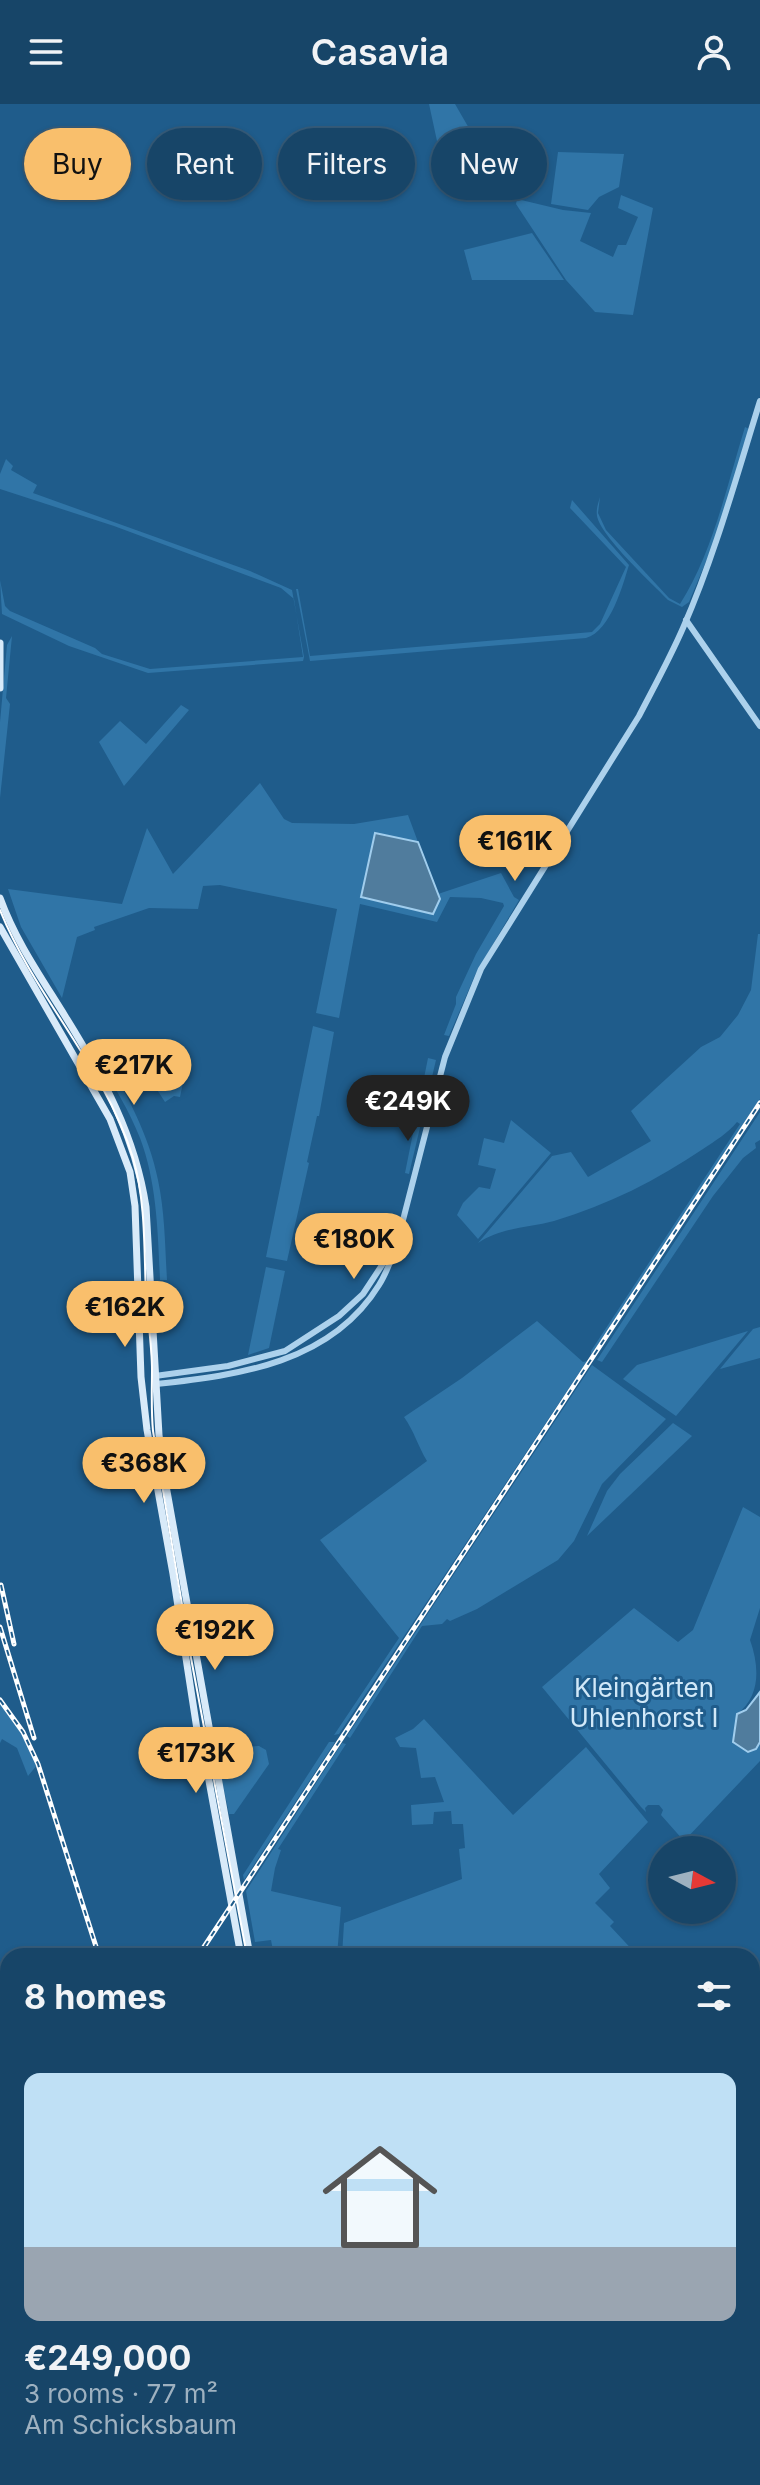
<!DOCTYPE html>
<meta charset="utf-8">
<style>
:root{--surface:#174568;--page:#204c6e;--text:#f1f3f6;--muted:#9eb1c0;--line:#365d7c;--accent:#f9bf6c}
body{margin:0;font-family:Inter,sans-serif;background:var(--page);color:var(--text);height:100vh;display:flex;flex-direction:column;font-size:30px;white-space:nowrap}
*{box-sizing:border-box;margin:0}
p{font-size:26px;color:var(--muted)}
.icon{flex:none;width:44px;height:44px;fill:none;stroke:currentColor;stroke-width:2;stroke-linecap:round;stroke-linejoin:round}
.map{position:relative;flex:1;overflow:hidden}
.panel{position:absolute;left:0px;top:1844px;width:760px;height:538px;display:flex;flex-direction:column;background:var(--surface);border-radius:24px 24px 0 0;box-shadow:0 2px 6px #0004,0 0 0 2px var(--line)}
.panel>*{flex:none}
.banner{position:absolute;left:24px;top:24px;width:712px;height:72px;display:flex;gap:16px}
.needle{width:52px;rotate:97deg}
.tools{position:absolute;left:648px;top:1732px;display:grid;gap:16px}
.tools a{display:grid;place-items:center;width:88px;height:88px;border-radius:50%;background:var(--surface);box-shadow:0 2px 6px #0004,0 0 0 2px var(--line);font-size:40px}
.price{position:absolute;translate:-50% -68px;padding:0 18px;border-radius:28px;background:var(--accent);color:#111;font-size:26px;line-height:52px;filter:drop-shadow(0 2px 4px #0008)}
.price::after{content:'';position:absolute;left:50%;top:48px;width:24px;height:18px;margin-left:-12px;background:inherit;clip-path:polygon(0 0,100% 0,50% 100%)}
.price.selected{background:#222;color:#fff}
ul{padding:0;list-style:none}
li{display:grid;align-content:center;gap:16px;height:424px;padding:0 24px}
li span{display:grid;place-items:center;height:248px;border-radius:16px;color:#555}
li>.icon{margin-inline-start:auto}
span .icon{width:144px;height:144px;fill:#fffc;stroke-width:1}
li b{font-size:34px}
h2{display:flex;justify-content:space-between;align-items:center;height:96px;padding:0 24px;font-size:34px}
.tag{padding:0 28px;border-radius:36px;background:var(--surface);box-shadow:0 2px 6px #0004,0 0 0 2px var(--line);font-size:28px;line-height:72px}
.tag.selected{background:var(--accent);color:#111}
header{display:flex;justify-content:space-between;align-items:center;height:104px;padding:0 24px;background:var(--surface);font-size:36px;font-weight:600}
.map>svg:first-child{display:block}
.green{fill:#3075a7}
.water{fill:#507c9d;stroke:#a0cded;stroke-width:2}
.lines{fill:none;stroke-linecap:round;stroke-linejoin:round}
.tertiary{stroke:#acd1ec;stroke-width:6}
.secondary{stroke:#d8eaf9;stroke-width:7}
.primary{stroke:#f1f8fe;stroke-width:7}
.tram{stroke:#fff;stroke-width:2}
.rail-casing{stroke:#fff;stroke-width:5}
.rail{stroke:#1f5c8b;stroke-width:2;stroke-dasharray:6;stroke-linecap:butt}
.labels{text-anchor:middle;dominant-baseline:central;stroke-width:6;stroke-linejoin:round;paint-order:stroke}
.park-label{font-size:26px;fill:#d1e8f8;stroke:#1f5c8b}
</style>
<header><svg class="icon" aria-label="menu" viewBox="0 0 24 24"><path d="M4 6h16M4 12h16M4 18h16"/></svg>Casavia<svg class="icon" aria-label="person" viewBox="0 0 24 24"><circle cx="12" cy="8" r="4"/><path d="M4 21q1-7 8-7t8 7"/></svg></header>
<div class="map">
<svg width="760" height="2381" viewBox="0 0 760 2381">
<rect width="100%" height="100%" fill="#1f5c8b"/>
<g class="green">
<polygon points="429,0 455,0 492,64 474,68 464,31 437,37"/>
<polygon points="558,48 624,50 619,83 599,93 588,106 551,100"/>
<polygon points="621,91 653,104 633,211 595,208 566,176 516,100 517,95 563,106 591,109 580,137 613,153 618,141 626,141 638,113 618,104"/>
<polygon points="532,129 564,176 472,176 464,146"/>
<path d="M745 323 749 325 715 436 689 498 682 503 668 496C652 479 601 433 597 412 596 405 598 400 600 393L598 409 606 426 669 494 680 500C713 448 727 381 745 323Z"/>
<polygon points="6,355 13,362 11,366 37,381 33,389 250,467 292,486 304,553 303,557 148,569 69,542 2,510 0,476 5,502 10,507 95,544 102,550 150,565 303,553 294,495 281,484 114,422 0,385 0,370"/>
<path d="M572 396 629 461C623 480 611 527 586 534L310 557 296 485H298L310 552 592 528 600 520 626 463 570 404Z"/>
<polygon points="12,532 6,594 10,600 0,694 0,618 7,541"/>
<polygon points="181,601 189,606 124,682 99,638 120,617 146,640"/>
<polygon points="260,679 284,715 292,719 354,720 408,711 418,738 375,729 362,794 440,795 438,790 501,769 514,793 519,796 475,871 449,932 444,931 456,900 456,893 476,850 504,802 503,799 481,794 450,793 437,818 360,800 339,914 316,909 337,805 220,781 203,782 198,805 149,804 94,823 95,826 77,833 62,894 21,823 8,785 122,800 147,724 173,770"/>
<path d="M758 830H760V995L591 1251V1247L740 1020 737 1018C728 1029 715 1037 703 1045 657 1076 608 1101 554 1117 528 1124 502 1123 478 1139L552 1052 571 1048 588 1073 651 1037 631 1007 701 943 720 933 738 911 751 886Z"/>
<polygon points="313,922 334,928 319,1012 317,1012 307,1058 309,1059 287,1157 266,1153"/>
<path d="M104 950C126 990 149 1030 158 1076 165 1109 165 1143 167 1176H160C158 1129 157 1079 140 1034 129 1006 113 981 99 956Z"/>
<polygon points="428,954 436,956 409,1070 405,1069"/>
<polygon points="188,955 180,993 174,992 165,998 152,978"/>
<polygon points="760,1008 760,1036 755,1039 756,1044 743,1054 713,1092 602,1258 597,1256"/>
<polygon points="511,1016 551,1049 478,1135 457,1111 463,1099 479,1083 490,1085 496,1065 478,1061 484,1034 504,1039"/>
<polygon points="266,1163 285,1167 269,1244 248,1251"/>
<path d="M537 1217 583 1258 587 1257 339 1630 334 1631 399 1534 320 1436 427 1357C418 1342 414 1327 404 1313L462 1274Z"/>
<polygon points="760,1223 760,1254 720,1265 753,1225"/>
<polygon points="748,1227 676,1312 623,1275 637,1261"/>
<polygon points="592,1261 666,1315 602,1380 574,1437 558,1456 477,1505 450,1517 447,1515 442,1520 422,1522 350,1634 347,1632"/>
<polygon points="673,1319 692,1332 587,1432 607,1387 620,1370"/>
<path d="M743 1403 760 1413V1504L750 1536C760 1564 760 1593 737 1610L733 1638 748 1648 756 1645 760 1638V1657L684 1737 661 1711 663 1706 659 1701H648L645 1704 646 1708 641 1703 542 1583 634 1504 678 1538 693 1526Z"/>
<polygon points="0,1598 17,1621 37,1661 28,1672 17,1644 2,1635 0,1639"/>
<polygon points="424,1615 513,1711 586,1643 648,1718 599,1770 610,1784 595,1799 614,1818 610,1822 638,1852 342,1852 344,1819 462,1775 459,1745 465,1744 463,1720 452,1720 451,1707 434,1708 433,1720 412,1721 411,1701 444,1698 435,1673 421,1674 416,1644 400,1643 395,1634 413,1625"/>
<polygon points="329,1638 335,1638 244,1776 243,1771"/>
<polygon points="342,1639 346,1640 278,1745 281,1746 275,1764 271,1787 341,1803 337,1852 274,1852 271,1836 255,1838 246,1787"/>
<polygon points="259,1642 266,1646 269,1660 234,1710 229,1710 217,1651 225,1644"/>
<polygon points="752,2302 760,2302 760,2381 727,2381 708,2374 752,2374"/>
</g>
<g class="water">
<polygon points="375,729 418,738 440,795 433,810 361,793"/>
<polygon points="760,1588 760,1638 756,1645 748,1648 733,1638 737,1610 746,1606"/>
</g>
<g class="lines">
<g class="tertiary">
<polyline points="686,516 760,622"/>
<path d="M155 1272 228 1262 285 1247 339 1212 363 1190 386 1155 403 1116 445 953 481 865 639 612C654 583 670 554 683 524 715 451 736 374 760 297"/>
<path d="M156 1280C240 1271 331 1259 379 1181 388 1167 393 1150 399 1135"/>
<polyline points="752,1933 760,1926"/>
<polyline points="0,2120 8,2118"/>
<polyline points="0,2131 8,2128"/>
<polyline points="341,2374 342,2381"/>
<polyline points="582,2374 583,2381"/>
<polyline points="593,2381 599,2374"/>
</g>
<g class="secondary">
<polyline points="0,539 0,584"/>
<path d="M0 794C16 838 41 873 65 912 103 973 135 1031 146 1103L159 1331 165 1376 250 1852"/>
<polyline points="0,823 110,1015 130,1068 135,1102 141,1273 147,1326 173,1470 198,1632 207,1666 241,1852"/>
</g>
<g class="primary">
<polyline points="0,2311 8,2304"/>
<polyline points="0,2331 8,2324"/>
<polyline points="622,2374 639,2381"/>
<polyline points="644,2374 659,2381"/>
</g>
<g class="tram">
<path d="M0 806C35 893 105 963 133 1054 146 1098 144 1147 146 1193 148 1218 152 1242 152 1266 152 1287 151 1306 153 1327L191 1554 247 1852"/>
<polyline points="340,2374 341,2381"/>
</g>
<g class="rail-casing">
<g id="rail">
<polyline points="1,1481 14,1540"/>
<polyline points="0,1523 34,1634"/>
<polyline points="0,1596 23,1628 38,1660 99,1852"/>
<polyline points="198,1852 760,999"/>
<polyline points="0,2032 8,2027"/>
<polyline points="664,2374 680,2381"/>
</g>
</g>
<use href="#rail" class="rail"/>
</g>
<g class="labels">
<g class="park-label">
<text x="644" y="1583">Kleingärten<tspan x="644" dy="30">Uhlenhorst I</tspan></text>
</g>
</g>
</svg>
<div class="tools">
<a><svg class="needle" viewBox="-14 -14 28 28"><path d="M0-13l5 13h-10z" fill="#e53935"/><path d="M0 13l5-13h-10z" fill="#9eb1c0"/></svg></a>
</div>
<b class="price" style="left:515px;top:779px">€161K</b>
<b class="price" style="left:134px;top:1003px">€217K</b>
<b class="price selected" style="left:408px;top:1039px">€249K</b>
<b class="price" style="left:354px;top:1177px">€180K</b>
<b class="price" style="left:125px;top:1245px">€162K</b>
<b class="price" style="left:144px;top:1401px">€368K</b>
<b class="price" style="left:215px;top:1568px">€192K</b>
<b class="price" style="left:196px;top:1691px">€173K</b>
<div class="banner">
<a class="tag selected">Buy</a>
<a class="tag">Rent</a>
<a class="tag">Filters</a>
<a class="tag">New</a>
</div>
<section class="panel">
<h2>8 homes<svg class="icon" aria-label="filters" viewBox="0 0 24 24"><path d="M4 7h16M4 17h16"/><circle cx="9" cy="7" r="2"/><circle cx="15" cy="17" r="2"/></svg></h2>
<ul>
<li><span style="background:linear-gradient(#bfe0f5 70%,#9aa5b1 0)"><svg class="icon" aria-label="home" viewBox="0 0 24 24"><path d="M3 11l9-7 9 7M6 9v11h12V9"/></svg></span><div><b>€249,000</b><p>3 rooms · 77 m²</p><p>Am Schicksbaum</p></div></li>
</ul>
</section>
</div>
